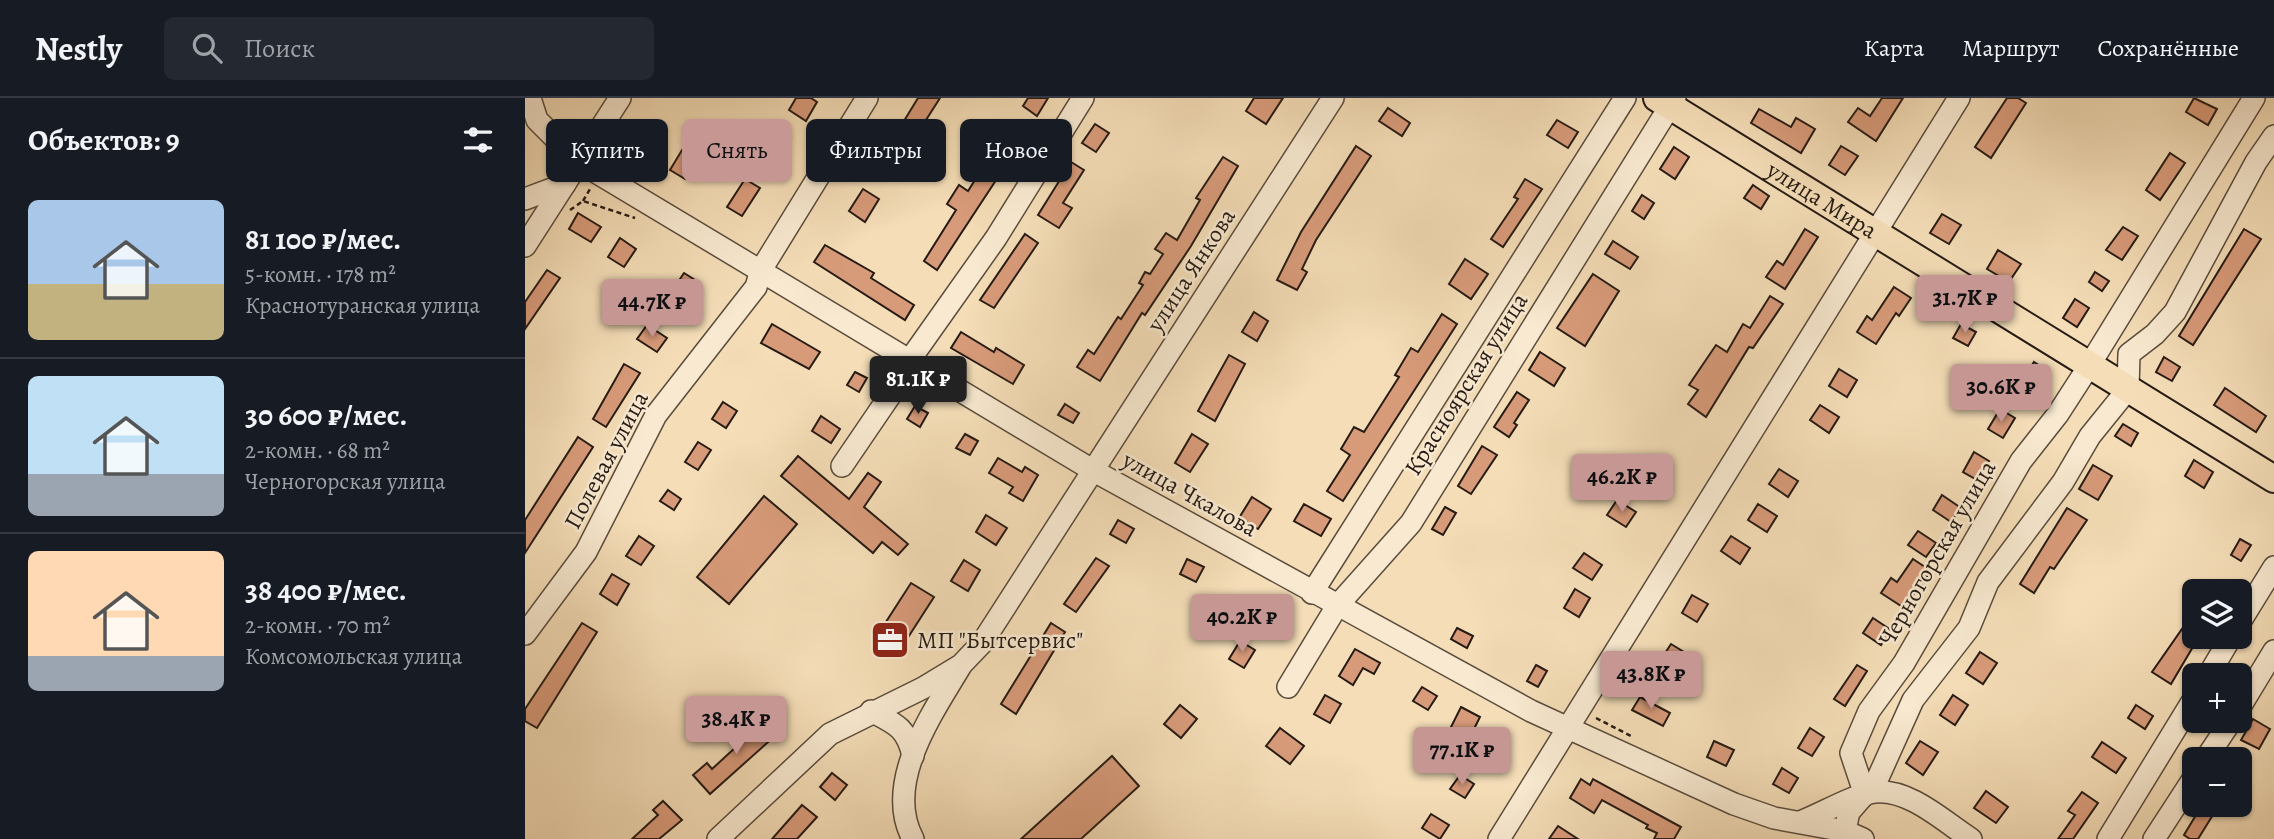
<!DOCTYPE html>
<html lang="ru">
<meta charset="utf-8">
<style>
:root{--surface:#171b24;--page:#242831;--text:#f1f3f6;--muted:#9ea1a6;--line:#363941;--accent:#c59692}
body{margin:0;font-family:Alegreya,serif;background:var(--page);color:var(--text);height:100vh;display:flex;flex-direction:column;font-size:26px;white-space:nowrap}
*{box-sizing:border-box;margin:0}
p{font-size:23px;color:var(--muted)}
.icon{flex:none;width:38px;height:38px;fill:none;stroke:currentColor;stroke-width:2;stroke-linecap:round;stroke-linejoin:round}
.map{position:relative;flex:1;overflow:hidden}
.details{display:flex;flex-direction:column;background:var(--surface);width:525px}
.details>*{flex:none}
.top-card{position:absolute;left:21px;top:21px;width:665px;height:63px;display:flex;gap:14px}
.buttons{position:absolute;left:1657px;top:481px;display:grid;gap:14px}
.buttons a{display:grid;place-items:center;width:70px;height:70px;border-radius:10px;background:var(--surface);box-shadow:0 2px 5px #0004;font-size:35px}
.price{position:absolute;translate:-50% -60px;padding:0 16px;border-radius:7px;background:var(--accent);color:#111;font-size:23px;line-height:46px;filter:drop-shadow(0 2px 4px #0008)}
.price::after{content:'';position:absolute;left:50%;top:42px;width:21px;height:16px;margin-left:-10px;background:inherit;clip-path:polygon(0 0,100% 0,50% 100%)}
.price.active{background:#222;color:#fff}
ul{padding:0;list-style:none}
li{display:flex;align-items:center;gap:21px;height:175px;padding:0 28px}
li+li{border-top:2px solid var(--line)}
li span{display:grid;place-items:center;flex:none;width:196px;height:140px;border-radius:10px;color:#555}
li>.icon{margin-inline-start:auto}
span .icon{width:84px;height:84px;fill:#fffc;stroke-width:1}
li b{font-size:30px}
h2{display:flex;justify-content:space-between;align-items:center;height:84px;padding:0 28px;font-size:30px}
.tag{padding:0 24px;border-radius:10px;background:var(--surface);box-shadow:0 2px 5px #0004;font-size:24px;line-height:63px}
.tag.active{background:var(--accent);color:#111}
header{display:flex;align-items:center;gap:42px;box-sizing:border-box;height:98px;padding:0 35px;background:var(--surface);border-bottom:2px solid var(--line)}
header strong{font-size:33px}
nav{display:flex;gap:38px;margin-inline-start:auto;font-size:24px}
.search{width:490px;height:63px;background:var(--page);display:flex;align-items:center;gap:18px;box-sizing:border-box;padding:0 24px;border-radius:10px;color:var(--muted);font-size:26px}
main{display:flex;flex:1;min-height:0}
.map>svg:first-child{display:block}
.building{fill:#d89b7a;stroke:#261b14;stroke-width:2}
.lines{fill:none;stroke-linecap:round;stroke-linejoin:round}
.minor-casing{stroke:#5a4c3d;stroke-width:24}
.major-casing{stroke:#261b14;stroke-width:30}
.path{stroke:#261b14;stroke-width:2.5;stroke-dasharray:5 3.5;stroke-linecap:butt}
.minor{stroke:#f8e9d0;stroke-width:21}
.major{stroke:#f4ddb7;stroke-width:26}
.labels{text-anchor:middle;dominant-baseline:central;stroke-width:5;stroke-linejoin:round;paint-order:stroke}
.street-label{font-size:24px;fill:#261b14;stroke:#f8e9d0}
.poi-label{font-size:24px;fill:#261b14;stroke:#f8e9d0;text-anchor:start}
</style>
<header>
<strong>Nestly</strong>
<div class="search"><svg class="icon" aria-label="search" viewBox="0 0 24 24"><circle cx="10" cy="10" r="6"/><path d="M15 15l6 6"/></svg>Поиск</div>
<nav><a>Карта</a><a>Маршрут</a><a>Сохранённые</a></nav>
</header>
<main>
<section class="details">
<h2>Объектов: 9<svg class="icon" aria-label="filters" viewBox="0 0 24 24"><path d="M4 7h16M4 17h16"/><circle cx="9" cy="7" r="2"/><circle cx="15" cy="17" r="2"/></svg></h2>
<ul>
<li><span style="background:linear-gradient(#a9c7e8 60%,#c2b280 0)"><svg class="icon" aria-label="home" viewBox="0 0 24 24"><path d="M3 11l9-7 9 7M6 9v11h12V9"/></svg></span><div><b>81 100 ₽/мес.</b><p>5-комн. · 178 m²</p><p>Краснотуранская улица</p></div></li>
<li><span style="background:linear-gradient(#bfe0f5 70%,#9aa5b1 0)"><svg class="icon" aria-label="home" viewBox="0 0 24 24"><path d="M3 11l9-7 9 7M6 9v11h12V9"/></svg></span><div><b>30 600 ₽/мес.</b><p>2-комн. · 68 m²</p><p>Черногорская улица</p></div></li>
<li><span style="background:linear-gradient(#ffd9b3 75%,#9aa5b1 0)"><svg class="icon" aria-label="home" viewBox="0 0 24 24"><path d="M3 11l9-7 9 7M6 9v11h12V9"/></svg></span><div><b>38 400 ₽/мес.</b><p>2-комн. · 70 m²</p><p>Комсомольская улица</p></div></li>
</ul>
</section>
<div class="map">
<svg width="1749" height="741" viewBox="0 0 1749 741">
<rect width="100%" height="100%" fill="#f4ddb7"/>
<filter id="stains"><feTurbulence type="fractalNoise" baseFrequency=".00286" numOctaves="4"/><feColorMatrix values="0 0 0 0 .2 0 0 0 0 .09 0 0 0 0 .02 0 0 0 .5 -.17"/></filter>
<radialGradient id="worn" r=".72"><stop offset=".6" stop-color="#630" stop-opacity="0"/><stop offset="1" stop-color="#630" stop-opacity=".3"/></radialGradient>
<g class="building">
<polygon points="271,0 286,0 292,4 281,23 264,12"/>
<polygon points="393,0 415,0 371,69 357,59"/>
<polygon points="503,0 523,0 512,18 498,8"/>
<polygon points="729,0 758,0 741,26 721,13"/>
<polygon points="1357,0 1378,0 1351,43 1323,24 1333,10 1345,18"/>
<polygon points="1482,0 1493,0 1501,5 1466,60 1450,49"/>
<polygon points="1669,0 1692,11 1683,27 1661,14"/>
<polygon points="863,10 885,25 877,38 854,23"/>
<polygon points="1234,11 1266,29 1271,20 1290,31 1276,55 1226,25"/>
<polygon points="1032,22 1053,34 1043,50 1022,37"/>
<polygon points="116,25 134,37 121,57 103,45"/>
<polygon points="570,26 584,35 571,54 557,45"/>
<polygon points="246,28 266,40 252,63 232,51"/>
<polygon points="485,29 498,38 490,50 477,42"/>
<polygon points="831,48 846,58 791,142 777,171 782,174 772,192 752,182 776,134"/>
<polygon points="1316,48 1333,58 1320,77 1304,67"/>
<polygon points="1149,49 1164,59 1150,81 1135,71"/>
<polygon points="157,52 172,61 160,81 145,72"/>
<polygon points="1645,55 1660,65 1635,102 1621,92"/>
<polygon points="698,59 713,68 666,148 620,217 617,215 575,283 552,269 563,252 569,256 593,219 596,221 618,187 614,185 620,174 625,176 638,156 630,151 641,135 652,142 675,102 671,100"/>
<polygon points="462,63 477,73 412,172 399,163 431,112 422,106 434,87 443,93"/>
<polygon points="546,64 559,72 538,105 547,110 534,130 513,117"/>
<polygon points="220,81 235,90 217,118 202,109"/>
<polygon points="1000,81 1017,91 978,149 966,141 993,101 989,99"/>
<polygon points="1228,87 1244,98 1236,111 1219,100"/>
<polygon points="338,91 354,101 340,124 324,113"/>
<polygon points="1117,97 1129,105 1119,121 1107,113"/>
<polygon points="53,115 76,129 66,144 44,131"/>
<polygon points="1417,116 1436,127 1424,146 1405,135"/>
<polygon points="1598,129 1613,138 1597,162 1581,152"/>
<polygon points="1280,131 1293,139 1260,191 1241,179 1252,163 1258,167"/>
<polygon points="1719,131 1736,141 1668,247 1654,238"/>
<polygon points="500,136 513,145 469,210 455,202"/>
<polygon points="95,140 111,151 99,169 83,159"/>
<polygon points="1088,143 1113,159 1105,171 1080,156"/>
<polygon points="300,147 349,175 346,180 389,207 380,222 289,164"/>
<polygon points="1473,152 1496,166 1484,184 1462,171"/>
<polygon points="940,161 963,176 946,201 924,186"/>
<polygon points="22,172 35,180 0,231 0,204"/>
<polygon points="1570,174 1584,183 1577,193 1564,184"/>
<polygon points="159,175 175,185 163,203 147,193"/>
<polygon points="1068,176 1094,193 1060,248 1032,230"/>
<polygon points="1369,189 1386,200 1374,218 1371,215 1351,246 1332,234 1342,218 1347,222"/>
<polygon points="1245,198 1258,206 1228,250 1224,249 1181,319 1163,306 1173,292 1164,287 1191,247 1202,254 1218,226 1225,230"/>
<polygon points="1550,201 1564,210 1552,229 1538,220"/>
<polygon points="729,214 743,223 732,243 717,234"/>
<polygon points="917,216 932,226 818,403 802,393 825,357 816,351 829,329 839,334 874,279 870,277 886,250 893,254"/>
<polygon points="247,226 295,254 284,271 236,245"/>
<polygon points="1436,226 1451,234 1443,248 1428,240"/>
<polygon points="122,227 142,240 132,254 112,241"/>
<polygon points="436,234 469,254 471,250 499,267 488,286 426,250"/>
<polygon points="1015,254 1040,270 1029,288 1004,272"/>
<polygon points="704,257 720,266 690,323 673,313"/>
<polygon points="1639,259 1655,269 1647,283 1631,274"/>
<polygon points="1509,264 1523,273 1513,289 1499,280"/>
<polygon points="99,266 115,275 81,329 68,321"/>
<polygon points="1314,271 1332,282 1322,299 1304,288"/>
<polygon points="330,274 342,280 334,294 322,287"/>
<polygon points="1700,290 1741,318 1731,334 1689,307"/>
<polygon points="992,294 1004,302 989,325 992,327 984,339 969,329"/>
<polygon points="198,304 212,313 201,330 187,321"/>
<polygon points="540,306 554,315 548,325 533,317"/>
<polygon points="1295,307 1314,319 1304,335 1285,322"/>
<polygon points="390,308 403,315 395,329 382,321"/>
<polygon points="1475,311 1490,320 1478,340 1463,331"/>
<polygon points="296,318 315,331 306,345 287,333"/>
<polygon points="1598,326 1613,335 1606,348 1590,338"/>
<polygon points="440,336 453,343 445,357 431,350"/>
<polygon points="667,336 683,346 665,374 650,365"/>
<polygon points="53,339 68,349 0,455 0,422"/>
<polygon points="173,344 186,352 173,372 160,364"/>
<polygon points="957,348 972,357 946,396 933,388"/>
<polygon points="1449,354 1464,363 1452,382 1438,374"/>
<polygon points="273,358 324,401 343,375 356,384 339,409 383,446 373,457 357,444 348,455 256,378"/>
<polygon points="473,360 497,374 500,369 513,377 498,403 484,395 488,389 464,375"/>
<polygon points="1669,362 1688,374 1679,390 1660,378"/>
<polygon points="1118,363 1137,375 1126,391 1107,378"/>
<polygon points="1568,367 1587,378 1573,402 1554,391"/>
<polygon points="1254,371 1273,383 1263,399 1244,386"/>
<polygon points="143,392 156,401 149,412 135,403"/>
<polygon points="1417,397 1436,410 1426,424 1408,412"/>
<polygon points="239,398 272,426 204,506 172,479"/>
<polygon points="727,399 746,411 733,431 714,420"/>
<polygon points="1092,402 1111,414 1101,429 1082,417"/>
<polygon points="779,406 806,421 796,438 769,423"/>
<polygon points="1233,406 1252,418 1242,434 1223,422"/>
<polygon points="920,409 931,415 918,437 907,431"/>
<polygon points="1542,410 1562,422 1529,471 1525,469 1509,495 1495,486"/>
<polygon points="461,417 482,430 471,447 451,434"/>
<polygon points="593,422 609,431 601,445 585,436"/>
<polygon points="1393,433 1411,445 1401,459 1383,447"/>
<polygon points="114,438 129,448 116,467 101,458"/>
<polygon points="1206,438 1225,450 1215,466 1196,453"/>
<polygon points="1715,441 1726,447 1716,463 1706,457"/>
<polygon points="1059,455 1077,467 1067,482 1048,470"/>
<polygon points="571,460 584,468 551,514 539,506"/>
<polygon points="662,461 679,469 671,484 655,476"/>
<polygon points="1388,461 1406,473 1379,510 1356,495 1366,480 1372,484"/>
<polygon points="439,462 455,472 443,493 426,483"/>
<polygon points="87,476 104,486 92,507 75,496"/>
<polygon points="386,485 409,499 373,555 350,541"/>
<polygon points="1050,491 1065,500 1054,519 1039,510"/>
<polygon points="1167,497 1183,506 1172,524 1157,515"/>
<polygon points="716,505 727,511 720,524 709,518"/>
<polygon points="740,505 755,513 746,529 731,521"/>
<polygon points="1348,520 1366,532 1356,547 1338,535"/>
<polygon points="57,525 72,534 12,630 0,623 0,611"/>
<polygon points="526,525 540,534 491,616 476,606"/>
<polygon points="932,530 948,538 942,550 926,541"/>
<polygon points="1657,531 1672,542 1646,586 1627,574"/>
<polygon points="715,543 730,552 719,570 704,561"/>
<polygon points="1146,546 1159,554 1146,574 1133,566"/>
<polygon points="830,551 855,565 849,576 838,570 828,587 814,578"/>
<polygon points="1455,554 1472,565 1458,586 1441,575"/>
<polygon points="1011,567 1022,573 1013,589 1002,583"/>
<polygon points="1332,567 1342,573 1320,608 1309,601"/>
<polygon points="897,589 912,598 903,612 888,603"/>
<polygon points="800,597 816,606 805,625 789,616"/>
<polygon points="1428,597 1443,607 1430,627 1415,617"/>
<polygon points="1115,599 1145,615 1138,628 1107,612"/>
<polygon points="655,607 672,621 656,640 639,626"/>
<polygon points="1611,607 1628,618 1620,631 1603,620"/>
<polygon points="936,609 955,619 944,641 925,631"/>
<polygon points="235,619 251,637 185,696 168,677 182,665 187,671 224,637 219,632"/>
<polygon points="1728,621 1745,631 1734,651 1716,642"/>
<polygon points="755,630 779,648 765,666 741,648"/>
<polygon points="1285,630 1299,639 1287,658 1273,650"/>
<polygon points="1189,643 1209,652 1201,668 1182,659"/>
<polygon points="1395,643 1413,654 1398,677 1381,665"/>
<polygon points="1577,644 1601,660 1591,675 1567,659"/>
<polygon points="587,658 614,688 556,741 496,741"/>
<polygon points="1257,670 1273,680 1264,695 1248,686"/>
<polygon points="307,675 322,687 310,702 295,689"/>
<polygon points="935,677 949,686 940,700 925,691"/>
<polygon points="1056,681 1065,687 1068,681 1156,729 1149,741 1129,741 1132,735 1121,730 1123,727 1077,702 1069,715 1045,700"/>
<polygon points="1461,693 1483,709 1471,725 1449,710"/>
<polygon points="1557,694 1573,705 1548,741 1533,741 1550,717 1543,713"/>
<polygon points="138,703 157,722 134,741 107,741 133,717 128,712"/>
<polygon points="277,707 292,719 272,741 247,741"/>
<polygon points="1677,707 1691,712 1673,741 1665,741 1659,737"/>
<polygon points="906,716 924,727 915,741 897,730"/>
<polygon points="1033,728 1053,741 1024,741"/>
</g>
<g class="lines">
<g class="minor-casing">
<g id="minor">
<polyline points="5,0 12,22 54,64 569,373 1006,613 1209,706 1249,720 1320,733 1338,741"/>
<polyline points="0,101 40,86"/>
<polyline points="0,148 95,0"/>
<polyline points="317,368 379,277 384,263 471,140 558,0"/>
<polyline points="787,495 1100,0"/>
<polyline points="1715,524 1749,469"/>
<polyline points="0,536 61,454 131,317 231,189 236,172 342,0"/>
<polyline points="1683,578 1706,539"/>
<polyline points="763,589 812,508 886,425 1150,0"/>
<polyline points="1715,609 1749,553"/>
<path d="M346 613C371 626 382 630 388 658"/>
<polyline points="1680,662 1706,623"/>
<polyline points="1340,697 1326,655 1344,613 1379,565 1496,363 1533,316 1564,268 1729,0"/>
<path d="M1275 724C1296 716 1330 696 1350 694 1385 691 1418 723 1446 741"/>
<polyline points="193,741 305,636 398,590 436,567 457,545 808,0"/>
<path d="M388 741C358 685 407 616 435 569"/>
<polyline points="974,741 1434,0"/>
<polyline points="1318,741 1324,714 1352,682 1388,602 1444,530 1463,484 1538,384 1565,338 1603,291 1604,256 1630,236 1650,214 1731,64 1749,38"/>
<polyline points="1583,741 1670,599"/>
<polyline points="1629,741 1670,678"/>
</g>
</g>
<g class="major-casing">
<g id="major">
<path id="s1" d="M1132 0 1749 381"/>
</g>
</g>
<g class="path">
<polyline points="58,103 65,91"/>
<polyline points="45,112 58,103 110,120"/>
<polyline points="1071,620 1106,638"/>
</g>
<use href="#minor" class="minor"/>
<use href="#major" class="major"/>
</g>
<defs>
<g id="office-square" transform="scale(2.0125)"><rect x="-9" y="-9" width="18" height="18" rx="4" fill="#8f2418" stroke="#f8e9d0"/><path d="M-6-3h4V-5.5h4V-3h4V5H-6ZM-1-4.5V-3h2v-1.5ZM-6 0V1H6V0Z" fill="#fff"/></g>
</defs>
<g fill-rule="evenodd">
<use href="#office-square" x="365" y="542"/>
</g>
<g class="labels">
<g class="street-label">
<text stroke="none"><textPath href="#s1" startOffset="194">улица Мира</textPath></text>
<text transform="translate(666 172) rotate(-57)">улица Янкова</text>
<text transform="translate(941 286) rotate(-58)">Красноярская улица</text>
<text transform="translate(81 362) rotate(-62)">Полевая улица</text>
<text transform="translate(665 396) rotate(29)">улица Чкалова</text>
<text transform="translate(1412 455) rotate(-60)">Черногорская улица</text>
</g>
<g class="poi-label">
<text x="392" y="542">МП "Бытсервис"</text>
</g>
</g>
<rect width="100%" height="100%" filter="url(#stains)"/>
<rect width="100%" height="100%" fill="url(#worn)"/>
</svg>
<div class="buttons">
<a><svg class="icon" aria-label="layers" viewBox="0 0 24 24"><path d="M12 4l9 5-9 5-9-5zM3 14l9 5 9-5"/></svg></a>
<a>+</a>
<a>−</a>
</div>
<b class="price" style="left:1440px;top:237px">31.7K ₽</b>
<b class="price" style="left:127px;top:241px">44.7K ₽</b>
<b class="price active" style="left:393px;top:318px">81.1K ₽</b>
<b class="price" style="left:1476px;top:326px">30.6K ₽</b>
<b class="price" style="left:1097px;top:416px">46.2K ₽</b>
<b class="price" style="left:717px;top:556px">40.2K ₽</b>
<b class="price" style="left:1126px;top:613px">43.8K ₽</b>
<b class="price" style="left:211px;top:658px">38.4K ₽</b>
<b class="price" style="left:937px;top:689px">77.1K ₽</b>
<div class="top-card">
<a class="tag">Купить</a>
<a class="tag active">Снять</a>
<a class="tag">Фильтры</a>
<a class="tag">Новое</a>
</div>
</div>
</main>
